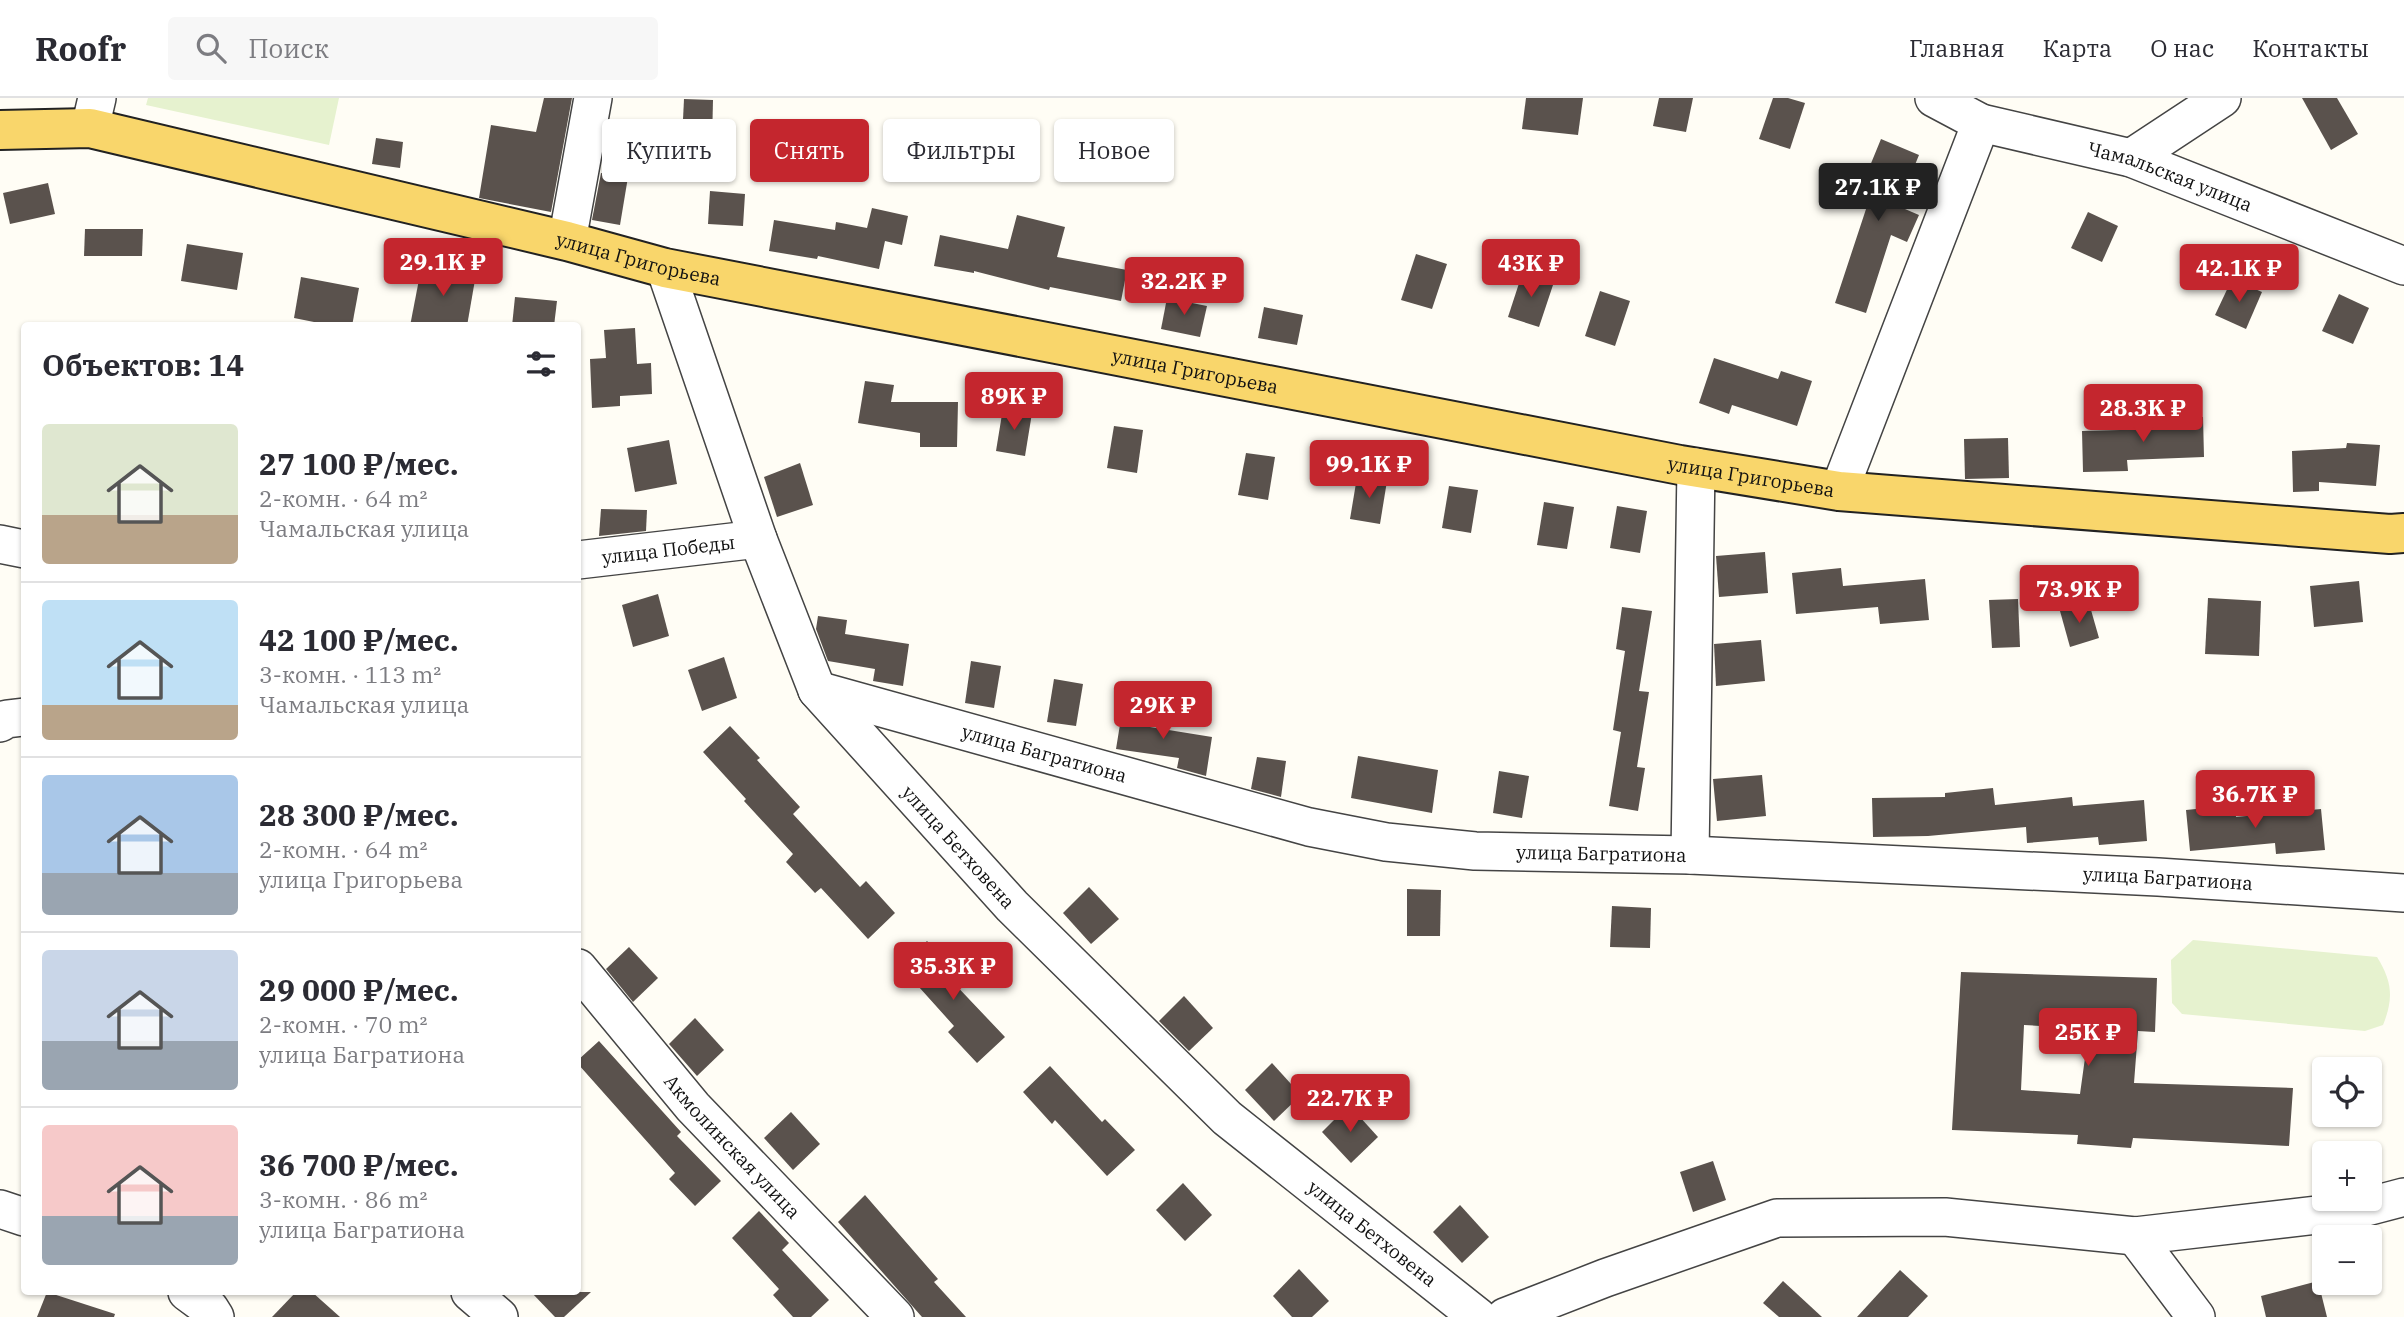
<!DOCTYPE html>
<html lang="ru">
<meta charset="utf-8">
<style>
:root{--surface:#fff;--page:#f7f7f7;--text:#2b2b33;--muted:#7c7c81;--line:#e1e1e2;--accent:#c4262e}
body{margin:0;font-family:"IBM Plex Serif",serif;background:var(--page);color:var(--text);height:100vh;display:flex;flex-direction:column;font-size:26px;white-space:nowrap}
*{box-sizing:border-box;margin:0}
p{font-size:23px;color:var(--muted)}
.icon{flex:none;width:38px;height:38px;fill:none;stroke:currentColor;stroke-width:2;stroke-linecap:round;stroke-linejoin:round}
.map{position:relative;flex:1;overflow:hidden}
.side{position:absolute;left:21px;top:224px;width:560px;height:973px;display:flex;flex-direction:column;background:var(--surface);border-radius:7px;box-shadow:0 2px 5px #0004}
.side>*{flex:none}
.guide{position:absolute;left:602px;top:21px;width:665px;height:63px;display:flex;gap:14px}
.controls{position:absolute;left:2312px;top:959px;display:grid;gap:14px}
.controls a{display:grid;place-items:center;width:70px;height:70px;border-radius:7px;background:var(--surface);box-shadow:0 2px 5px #0004;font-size:35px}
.price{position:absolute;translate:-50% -60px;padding:0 16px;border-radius:7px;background:var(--accent);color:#fff;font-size:23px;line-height:46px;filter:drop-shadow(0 2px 4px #0008)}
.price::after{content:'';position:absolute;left:50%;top:42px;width:21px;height:16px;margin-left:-10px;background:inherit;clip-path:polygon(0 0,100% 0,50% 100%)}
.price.selected{background:#222;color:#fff}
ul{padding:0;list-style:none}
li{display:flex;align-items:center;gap:21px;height:175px;padding:0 21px}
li+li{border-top:2px solid var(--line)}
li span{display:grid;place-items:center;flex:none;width:196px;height:140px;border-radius:7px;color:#555}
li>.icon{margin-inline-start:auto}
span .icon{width:84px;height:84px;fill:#fffc;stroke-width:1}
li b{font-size:30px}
h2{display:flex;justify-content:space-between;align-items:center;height:84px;padding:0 21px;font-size:30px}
.chip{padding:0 24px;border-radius:7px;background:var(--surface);box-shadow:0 2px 5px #0004;font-size:24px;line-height:63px}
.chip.selected{background:var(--accent);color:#fff}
header{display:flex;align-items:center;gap:42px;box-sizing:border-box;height:98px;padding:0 35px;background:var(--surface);border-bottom:2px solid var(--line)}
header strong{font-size:33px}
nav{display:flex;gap:38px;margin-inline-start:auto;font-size:24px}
.search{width:490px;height:63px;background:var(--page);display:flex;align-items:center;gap:18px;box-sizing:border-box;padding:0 24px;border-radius:7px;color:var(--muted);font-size:26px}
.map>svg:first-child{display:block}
.pitch{fill:#e6f2cf}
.building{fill:#5a524d;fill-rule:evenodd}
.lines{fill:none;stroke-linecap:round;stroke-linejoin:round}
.minor-casing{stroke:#444;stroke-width:40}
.major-casing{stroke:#222;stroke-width:42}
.minor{stroke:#fff;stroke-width:37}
.major{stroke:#f9d66b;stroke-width:38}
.labels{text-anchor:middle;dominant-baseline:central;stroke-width:7;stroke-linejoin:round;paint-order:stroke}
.street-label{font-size:19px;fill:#111;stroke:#fff}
</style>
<header>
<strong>Roofr</strong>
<div class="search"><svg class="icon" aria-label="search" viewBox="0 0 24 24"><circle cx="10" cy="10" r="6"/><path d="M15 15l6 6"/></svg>Поиск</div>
<nav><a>Главная</a><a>Карта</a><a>О нас</a><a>Контакты</a></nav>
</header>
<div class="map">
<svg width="2404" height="1219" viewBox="0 0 2404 1219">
<rect width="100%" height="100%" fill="#fffdf5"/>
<g class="pitch">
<polygon points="148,0 339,0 329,47 146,7"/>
<path d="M2193 842 2377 859C2392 883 2394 900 2383 927L2365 933 2182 916 2172 905 2171 862Z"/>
</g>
<g class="building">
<polygon points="544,0 572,0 551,114 479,100 491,27 536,34"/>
<polygon points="1526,0 1583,0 1578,37 1522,31"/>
<polygon points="1659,0 1693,0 1686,34 1653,28"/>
<polygon points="1773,0 1788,0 1805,5 1790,51 1759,41"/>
<polygon points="2302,0 2337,0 2358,36 2331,52"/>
<polygon points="684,1 713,2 712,44 682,42"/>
<polygon points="376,40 403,44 400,70 372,66"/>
<polygon points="1881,41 1919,57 1898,108 1919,117 1907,144 1891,137 1866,215 1835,205 1869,102 1858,97"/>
<polygon points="601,75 628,79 620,127 592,122"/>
<polygon points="48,85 55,116 10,126 3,95"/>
<polygon points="710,93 745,96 743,128 708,126"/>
<polygon points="872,110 908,118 902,147 885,143 879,171 818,158 817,161 769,153 774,122 835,132 836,124 867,130"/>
<polygon points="2088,114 2118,128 2102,164 2071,150"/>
<polygon points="1017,117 1065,129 1057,159 1127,172 1121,203 1050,189 1049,192 974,173 974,175 934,168 940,137 1008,151"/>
<polygon points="85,131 143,131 142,158 84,158"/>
<polygon points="187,146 243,155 237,192 181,183"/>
<polygon points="1416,156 1447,166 1432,211 1401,202"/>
<polygon points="422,166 476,176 467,228 410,228"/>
<polygon points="1523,173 1554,184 1539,229 1508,219"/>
<polygon points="301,179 359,190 352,228 334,228 294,220"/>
<polygon points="2232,181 2262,194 2246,231 2215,217"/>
<polygon points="1600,193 1630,203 1615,248 1585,238"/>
<polygon points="2339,196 2369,210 2353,246 2322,233"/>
<polygon points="515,199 557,203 554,228 512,228"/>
<polygon points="1167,200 1207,208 1200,239 1161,231"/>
<polygon points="1264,209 1303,217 1297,247 1258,240"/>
<polygon points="635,230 637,266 651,265 652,296 620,298 620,308 592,310 590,261 606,260 604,232"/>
<polygon points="1714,260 1778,281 1781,273 1812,283 1797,328 1732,307 1729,316 1699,305"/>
<polygon points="865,283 894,287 891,304 958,304 957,349 920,349 920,335 858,325"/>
<polygon points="1003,310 1032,315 1025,358 996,353"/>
<polygon points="2203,319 2204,359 2127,362 2128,373 2083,374 2082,333 2158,331 2158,320"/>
<polygon points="1114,328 1143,332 1137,375 1107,370"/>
<polygon points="2008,340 2009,380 1965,381 1964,341"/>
<polygon points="669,342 677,386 635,394 627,350"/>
<polygon points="2347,345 2380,347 2376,388 2319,384 2319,393 2293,394 2292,353 2346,350"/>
<polygon points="1246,355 1275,359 1268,402 1238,397"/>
<polygon points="800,365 813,407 777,419 764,379"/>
<polygon points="1357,379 1387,383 1380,426 1350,421"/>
<polygon points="1449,388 1478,392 1471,435 1442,430"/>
<polygon points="1544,404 1574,409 1567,451 1537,447"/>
<polygon points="1617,408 1647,413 1640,455 1610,450"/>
<polygon points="601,411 647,412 646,433 599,438"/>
<polygon points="1765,454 1768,495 1719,499 1716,458"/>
<polygon points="1841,470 1843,488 1925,481 1929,522 1880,526 1878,509 1796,516 1792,475"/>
<polygon points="2359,483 2363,524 2314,529 2310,488"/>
<polygon points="658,496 669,538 633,549 622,507"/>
<polygon points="2208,500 2261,503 2259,558 2205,556"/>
<polygon points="2018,501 2020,549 1992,550 1989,502"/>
<polygon points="2089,505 2099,540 2070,549 2060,513"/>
<polygon points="1622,509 1652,513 1639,593 1649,594 1637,669 1645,670 1638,713 1609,708 1621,634 1613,632 1625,553 1616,551"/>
<polygon points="818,518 847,522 845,536 909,546 903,588 873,583 875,571 828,563 816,531"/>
<polygon points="1761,542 1765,583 1716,588 1714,546"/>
<polygon points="724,559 737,600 702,613 688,572"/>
<polygon points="971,563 1001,568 994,610 965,605"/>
<polygon points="1054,581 1083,586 1076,628 1047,624"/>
<polygon points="1123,608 1152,613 1150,629 1212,639 1206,678 1177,670 1179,660 1116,651"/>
<polygon points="730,628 760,660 757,662 800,709 793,716 860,789 866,783 895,815 868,841 821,790 815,795 786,764 793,756 744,703 746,701 703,654"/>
<polygon points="1358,658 1438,672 1432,715 1351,700"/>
<polygon points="1257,659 1286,663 1281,699 1251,691"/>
<polygon points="1499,673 1529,678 1522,720 1493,715"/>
<polygon points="1762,677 1766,718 1717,723 1713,681"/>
<polygon points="1993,690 1995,707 2072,699 2073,708 2144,702 2147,743 2099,747 2098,739 2027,745 2026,729 1928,738 1873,739 1872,700 1945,699 1945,695"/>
<polygon points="2235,707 2236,719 2321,711 2325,752 2276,756 2275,745 2190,753 2186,712"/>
<polygon points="1089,789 1119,821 1091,846 1063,815"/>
<polygon points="1407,791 1441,792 1440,838 1407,838"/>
<polygon points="1612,808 1651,810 1650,850 1610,849"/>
<polygon points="927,843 957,875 950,881 1005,939 977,965 948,934 954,928 901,869"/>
<polygon points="629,849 658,880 633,904 606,871"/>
<path d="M1961 874 2157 880 2155 934 2138 933 2134 985 2293 990 2289 1048 2133 1040 2131 1050 2077 1046 2078 1037 1952 1032ZM2024 927 2089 931 2080 996 2021 992Z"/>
<polygon points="1184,898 1213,930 1189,953 1159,923"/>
<polygon points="695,920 724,952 697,978 669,946"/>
<polygon points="599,943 681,1034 677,1038 721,1083 695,1108 669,1081 675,1075 578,966 578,962"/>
<polygon points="1272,965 1301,997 1274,1023 1245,992"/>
<polygon points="1050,968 1102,1024 1105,1021 1135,1052 1107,1078 1055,1022 1052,1026 1023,994"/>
<polygon points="1349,1007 1378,1039 1351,1065 1322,1034"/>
<polygon points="791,1014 820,1046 793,1072 764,1040"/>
<polygon points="1713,1063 1726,1102 1693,1114 1680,1074"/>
<polygon points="1183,1085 1212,1117 1185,1143 1156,1112"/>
<polygon points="865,1097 938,1181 934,1184 966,1219 922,1219 838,1124"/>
<polygon points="1460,1107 1489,1139 1462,1165 1433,1134"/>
<polygon points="759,1113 789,1145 782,1152 829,1202 811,1219 793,1219 773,1197 779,1191 732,1140"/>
<polygon points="1299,1171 1329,1203 1312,1219 1292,1219 1273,1198"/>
<polygon points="1900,1172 1928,1198 1908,1219 1857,1219"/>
<polygon points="1783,1183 1822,1219 1779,1219 1763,1205"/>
<polygon points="2318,1183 2327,1219 2266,1219 2261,1198"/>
<polygon points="47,1194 115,1216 114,1219 37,1219"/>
<polygon points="296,1194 312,1194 340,1219 272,1219"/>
<polygon points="531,1194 591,1194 564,1219 555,1219"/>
</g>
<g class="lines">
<g class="minor-casing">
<g id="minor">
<path id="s1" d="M1934 0 1981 25 2131 60 2404 168"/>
<polyline points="90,30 97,0"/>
<polyline points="2131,60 2222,0"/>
<polyline points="567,143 593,0"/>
<path id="s2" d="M665 170 758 441 817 592 1012 808 1227 1020 1478 1219"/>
<polyline points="1839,393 1981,25"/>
<polyline points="0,446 24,451"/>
<path id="s3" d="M578 462 758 441"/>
<path id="s4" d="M817 592 1309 729 1386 744 1475 753 1690 757 2158 779 2404 795"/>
<polyline points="0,625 7,621 24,619"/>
<polyline points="1690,757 1696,369"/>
<path id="s5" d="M578 870 693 1009 895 1219"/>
<polyline points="0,1111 24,1119"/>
<polyline points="2135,1138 2196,1219"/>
<polyline points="187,1194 210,1211 215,1219"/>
<polyline points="470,1194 499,1219"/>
<polyline points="1505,1219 1605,1180 1777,1120 1945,1119 2135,1138 2351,1113 2404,1099"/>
</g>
</g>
<g class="major-casing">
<g id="major">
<path id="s6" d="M0 32 90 30 567 143 665 170 1680 367 1839 393 2390 436 2404 435"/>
</g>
</g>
<use href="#minor" class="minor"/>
<use href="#major" class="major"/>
</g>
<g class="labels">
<g class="street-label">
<text stroke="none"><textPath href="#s1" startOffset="250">Чамальская улица</textPath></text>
<text stroke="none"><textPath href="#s6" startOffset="654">улица Григорьева</textPath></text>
<text stroke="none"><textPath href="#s6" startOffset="1222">улица Григорьева</textPath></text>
<text stroke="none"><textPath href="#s6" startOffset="1788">улица Григорьева</textPath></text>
<text stroke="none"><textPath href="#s3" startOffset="91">улица Победы</textPath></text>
<text stroke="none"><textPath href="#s4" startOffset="236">улица Багратиона</textPath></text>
<text stroke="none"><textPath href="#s2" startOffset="660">улица Бетховена</textPath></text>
<text stroke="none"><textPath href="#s4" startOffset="805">улица Багратиона</textPath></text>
<text stroke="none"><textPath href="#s4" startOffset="1372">улица Багратиона</textPath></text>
<text stroke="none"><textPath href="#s5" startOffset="236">Акмолинская улица</textPath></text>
<text stroke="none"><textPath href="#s2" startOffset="1227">улица Бетховена</textPath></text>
</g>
</g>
</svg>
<div class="controls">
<a><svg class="icon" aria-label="locate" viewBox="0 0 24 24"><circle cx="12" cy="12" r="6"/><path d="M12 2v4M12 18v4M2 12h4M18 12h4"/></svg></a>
<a>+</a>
<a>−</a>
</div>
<b class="price selected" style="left:1878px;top:125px">27.1K ₽</b>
<b class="price" style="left:443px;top:200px">29.1K ₽</b>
<b class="price" style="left:1531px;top:201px">43K ₽</b>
<b class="price" style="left:2239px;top:206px">42.1K ₽</b>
<b class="price" style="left:1184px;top:219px">32.2K ₽</b>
<b class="price" style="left:1014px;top:334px">89K ₽</b>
<b class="price" style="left:2143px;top:346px">28.3K ₽</b>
<b class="price" style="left:1369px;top:402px">99.1K ₽</b>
<b class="price" style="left:2079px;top:527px">73.9K ₽</b>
<b class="price" style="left:1163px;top:643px">29K ₽</b>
<b class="price" style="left:2255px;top:732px">36.7K ₽</b>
<b class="price" style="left:953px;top:904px">35.3K ₽</b>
<b class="price" style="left:2088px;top:970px">25K ₽</b>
<b class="price" style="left:1350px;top:1036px">22.7K ₽</b>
<div class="guide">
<a class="chip">Купить</a>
<a class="chip selected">Снять</a>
<a class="chip">Фильтры</a>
<a class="chip">Новое</a>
</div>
<section class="side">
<h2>Объектов: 14<svg class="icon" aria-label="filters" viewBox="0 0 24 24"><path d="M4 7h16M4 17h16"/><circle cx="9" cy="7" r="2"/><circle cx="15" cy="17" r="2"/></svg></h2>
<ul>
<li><span style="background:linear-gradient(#dfe7d0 65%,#b9a48a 0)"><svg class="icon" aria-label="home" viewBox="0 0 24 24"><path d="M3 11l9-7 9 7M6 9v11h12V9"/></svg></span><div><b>27 100 ₽/мес.</b><p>2-комн. · 64 m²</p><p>Чамальская улица</p></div></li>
<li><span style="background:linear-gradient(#bfe0f5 75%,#b9a48a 0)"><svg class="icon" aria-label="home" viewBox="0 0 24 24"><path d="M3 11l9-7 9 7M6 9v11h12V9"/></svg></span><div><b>42 100 ₽/мес.</b><p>3-комн. · 113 m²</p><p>Чамальская улица</p></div></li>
<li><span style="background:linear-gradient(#a9c7e8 70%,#9aa5b1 0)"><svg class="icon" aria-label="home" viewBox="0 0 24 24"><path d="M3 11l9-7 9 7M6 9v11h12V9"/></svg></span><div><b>28 300 ₽/мес.</b><p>2-комн. · 64 m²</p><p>улица Григорьева</p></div></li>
<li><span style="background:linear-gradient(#c9d6e8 65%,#9aa5b1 0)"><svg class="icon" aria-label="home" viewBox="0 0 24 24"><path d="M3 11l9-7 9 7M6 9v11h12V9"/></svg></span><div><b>29 000 ₽/мес.</b><p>2-комн. · 70 m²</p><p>улица Багратиона</p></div></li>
<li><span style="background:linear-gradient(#f6c9c9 65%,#9aa5b1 0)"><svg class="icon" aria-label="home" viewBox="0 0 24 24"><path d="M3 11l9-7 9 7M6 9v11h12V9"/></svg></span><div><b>36 700 ₽/мес.</b><p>3-комн. · 86 m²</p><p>улица Багратиона</p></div></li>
</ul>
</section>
</div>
